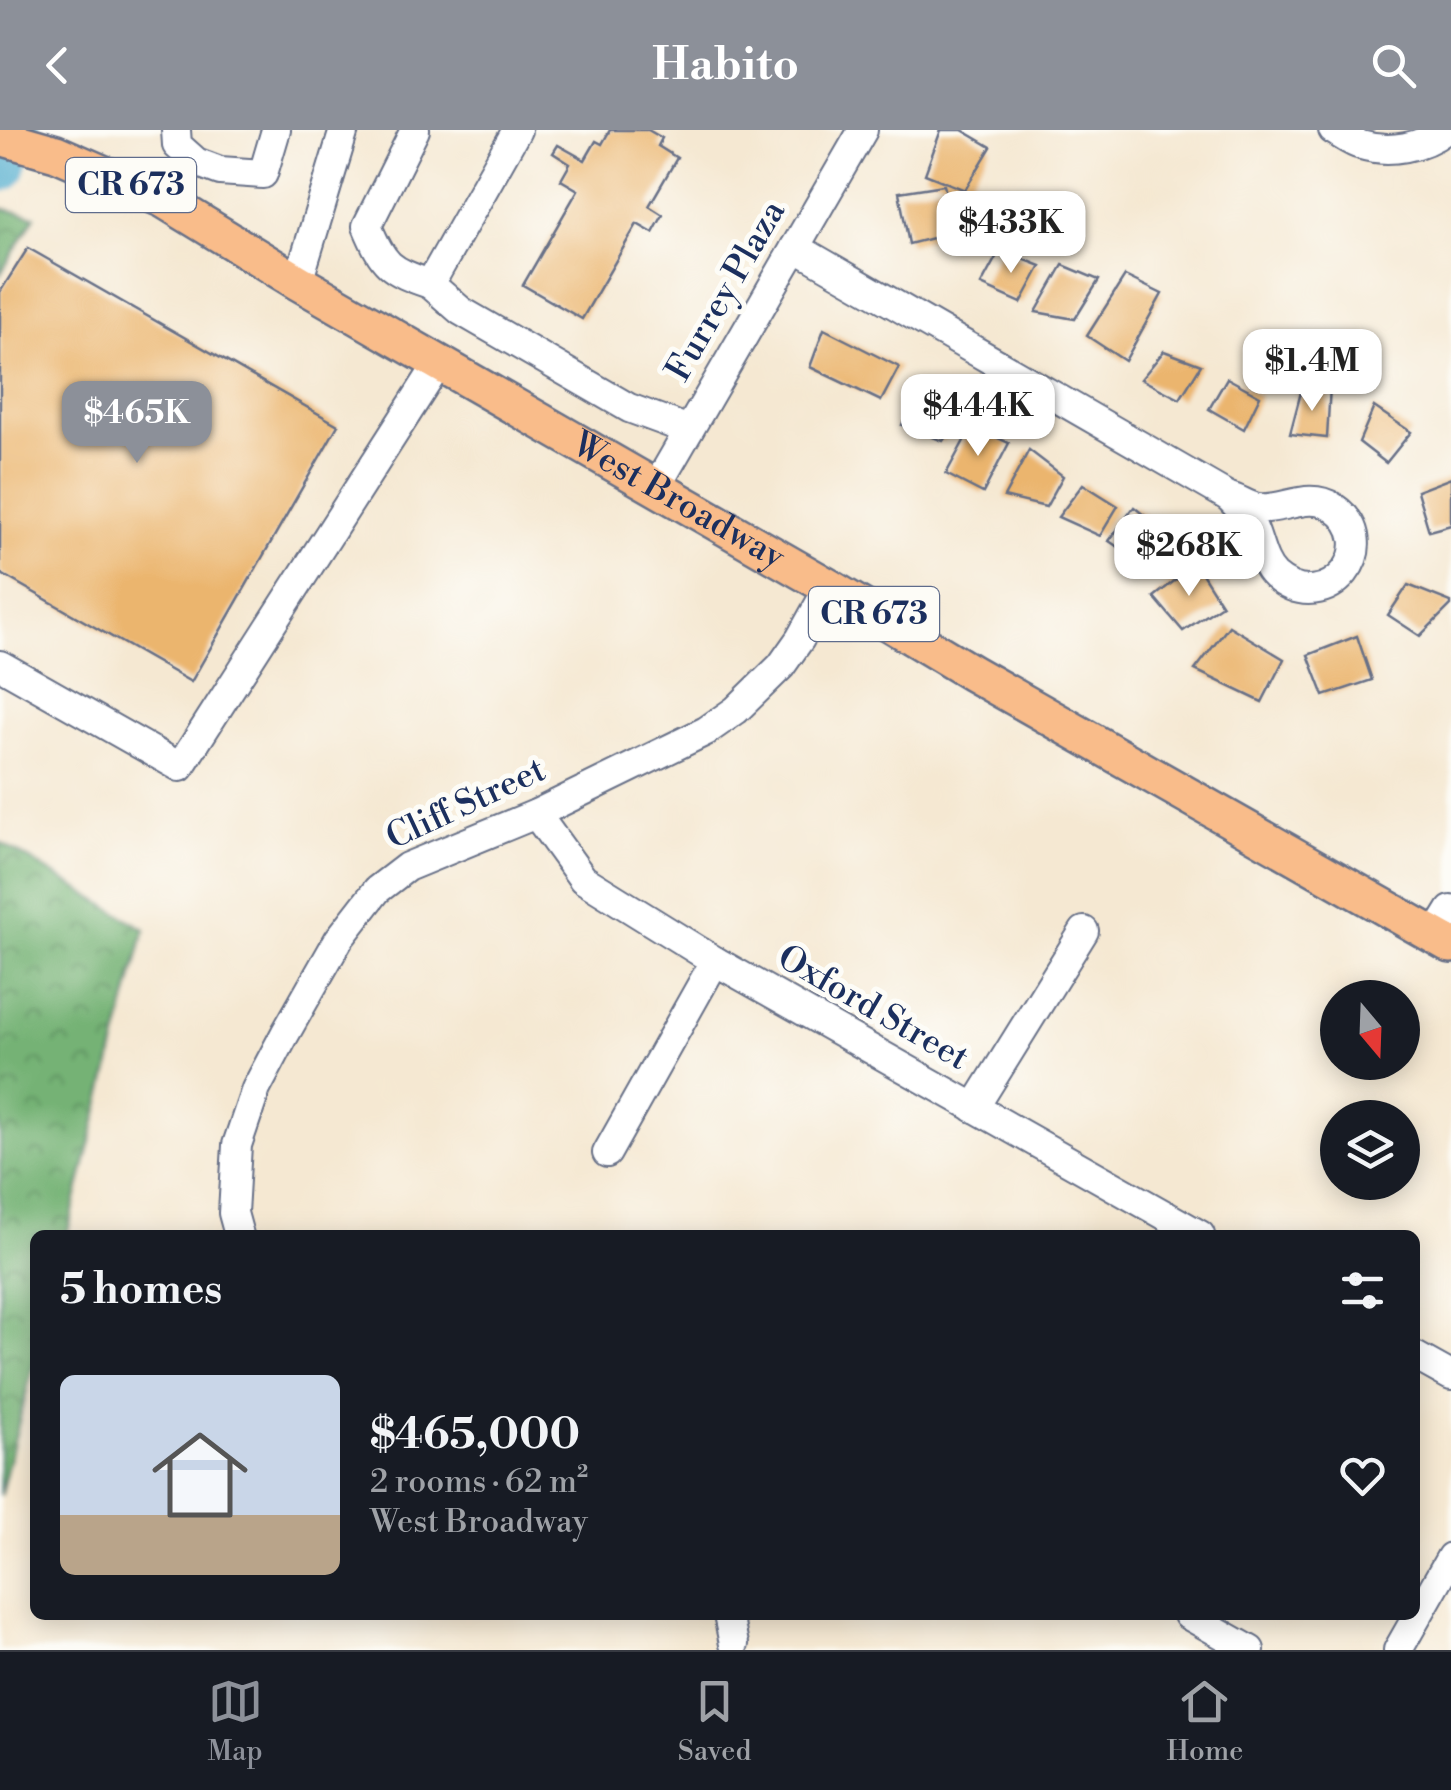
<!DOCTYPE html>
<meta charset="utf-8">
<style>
:root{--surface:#171b24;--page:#20242c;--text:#f1f3f6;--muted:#9ea1a6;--line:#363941;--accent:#8c9099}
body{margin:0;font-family:"Libre Bodoni",serif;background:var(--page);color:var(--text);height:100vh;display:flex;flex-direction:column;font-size:38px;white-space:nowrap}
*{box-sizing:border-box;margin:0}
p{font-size:32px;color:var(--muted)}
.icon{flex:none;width:55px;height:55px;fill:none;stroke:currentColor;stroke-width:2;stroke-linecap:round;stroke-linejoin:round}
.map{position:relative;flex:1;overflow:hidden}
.side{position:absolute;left:30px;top:1100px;width:1390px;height:390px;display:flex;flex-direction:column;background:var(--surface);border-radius:15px;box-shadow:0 5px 25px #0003}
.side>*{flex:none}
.needle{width:65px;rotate:161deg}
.controls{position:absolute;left:1320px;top:850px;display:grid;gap:20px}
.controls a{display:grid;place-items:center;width:100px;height:100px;border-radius:50%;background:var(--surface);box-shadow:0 5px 25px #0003;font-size:50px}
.price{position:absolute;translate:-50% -85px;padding:0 22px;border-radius:20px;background:#fff;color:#222;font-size:32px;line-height:65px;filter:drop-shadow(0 2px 5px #0008)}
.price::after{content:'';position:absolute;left:50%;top:60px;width:30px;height:22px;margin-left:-15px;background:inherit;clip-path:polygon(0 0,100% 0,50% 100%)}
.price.on{background:var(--accent);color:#fff}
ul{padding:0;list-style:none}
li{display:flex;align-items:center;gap:30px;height:250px;padding:0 30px}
li span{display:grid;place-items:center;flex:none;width:280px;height:200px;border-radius:15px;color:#555}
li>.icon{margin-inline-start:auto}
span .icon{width:120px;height:120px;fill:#fffc;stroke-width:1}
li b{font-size:42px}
h2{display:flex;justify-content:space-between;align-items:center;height:120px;padding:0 30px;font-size:42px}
header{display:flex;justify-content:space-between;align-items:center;height:130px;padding:0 30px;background:var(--accent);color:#fff;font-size:45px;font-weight:800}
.tab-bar{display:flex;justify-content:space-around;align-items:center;height:140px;border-top:2px solid var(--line);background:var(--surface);font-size:28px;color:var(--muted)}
.tab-bar a{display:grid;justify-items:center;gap:5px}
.tab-bar .on{color:var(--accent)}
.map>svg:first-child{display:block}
.forest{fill:url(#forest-crowns);stroke:#487069;stroke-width:2.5}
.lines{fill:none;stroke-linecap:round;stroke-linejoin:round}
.river{stroke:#50acce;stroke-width:52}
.building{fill:#ebb56e}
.minor-casing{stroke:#677087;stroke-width:32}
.major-casing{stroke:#677087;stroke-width:40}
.minor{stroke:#fff;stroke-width:28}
.major{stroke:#f9bc8a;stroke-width:35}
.labels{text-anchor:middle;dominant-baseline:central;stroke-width:10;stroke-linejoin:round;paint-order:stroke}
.shield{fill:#fdfcf7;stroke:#5f6c8c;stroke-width:2.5}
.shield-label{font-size:32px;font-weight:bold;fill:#1b2f5e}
.street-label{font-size:35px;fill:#1b2f5e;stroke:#fdfcf7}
</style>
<header><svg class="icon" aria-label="back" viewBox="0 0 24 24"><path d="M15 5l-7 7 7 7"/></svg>Habito<svg class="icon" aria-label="search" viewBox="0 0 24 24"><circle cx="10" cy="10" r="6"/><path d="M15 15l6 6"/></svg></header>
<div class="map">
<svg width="1451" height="1520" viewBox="0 0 1451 1520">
<defs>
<pattern id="forest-crowns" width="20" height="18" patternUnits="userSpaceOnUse" patternTransform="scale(2.5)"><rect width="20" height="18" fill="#74b274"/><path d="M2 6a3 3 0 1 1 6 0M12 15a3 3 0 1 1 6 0" fill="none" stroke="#5e9162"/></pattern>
</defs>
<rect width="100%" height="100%" fill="#fdfcf7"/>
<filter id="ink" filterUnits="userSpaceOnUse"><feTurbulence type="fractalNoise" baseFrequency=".01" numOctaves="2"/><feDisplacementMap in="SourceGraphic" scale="20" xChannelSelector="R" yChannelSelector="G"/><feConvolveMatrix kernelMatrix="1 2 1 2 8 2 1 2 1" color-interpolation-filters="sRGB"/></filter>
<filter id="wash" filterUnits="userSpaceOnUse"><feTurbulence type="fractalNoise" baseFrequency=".0048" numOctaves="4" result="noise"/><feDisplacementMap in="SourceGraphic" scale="40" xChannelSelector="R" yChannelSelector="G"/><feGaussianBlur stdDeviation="2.25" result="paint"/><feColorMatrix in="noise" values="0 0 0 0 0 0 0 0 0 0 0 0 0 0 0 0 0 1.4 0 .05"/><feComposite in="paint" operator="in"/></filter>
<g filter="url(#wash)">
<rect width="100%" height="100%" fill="#f5e8d2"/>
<g class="forest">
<polygon points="0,78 35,86 0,145"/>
<polygon points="0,712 145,799 67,1105 35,1105 35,1229 0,1366"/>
</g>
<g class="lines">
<polyline class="river" points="0,36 12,0"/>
</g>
<g id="blocks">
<g class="building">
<polygon points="610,0 648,0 662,8 658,16 677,28 649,76 663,85 653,103 637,94 582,189 523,155 578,60 561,50 570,34 553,23 558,15 585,30 596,11 602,14"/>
<polygon points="941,0 962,0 991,17 965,60 925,44"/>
<polygon points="944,55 956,102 909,114 899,62"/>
<polygon points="28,118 338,295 191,552 0,443 0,162"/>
<polygon points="1000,120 1041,136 1021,173 981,155"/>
<polygon points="1063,135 1099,150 1075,189 1036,182"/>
<polygon points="1125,146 1162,164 1125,231 1087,206"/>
<polygon points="824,199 899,237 881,271 810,237"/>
<polygon points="1164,221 1201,235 1180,269 1141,249"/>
<polygon points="1227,248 1260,266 1244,299 1209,279"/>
<polygon points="1330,256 1327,308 1290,304 1301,262"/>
<polygon points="917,261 963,282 943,311 902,295"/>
<polygon points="1374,277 1411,302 1386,333 1359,312"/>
<polygon points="972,296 1009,313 983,363 946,344"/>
<polygon points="1029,320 1063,346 1046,377 1004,367"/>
<polygon points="1451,348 1451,395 1429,401 1417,361"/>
<polygon points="1083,354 1118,376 1100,406 1058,387"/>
<polygon points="1134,377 1176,411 1157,443 1109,411"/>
<polygon points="1196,434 1222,475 1183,501 1154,467"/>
<polygon points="1408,455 1451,472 1451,475 1420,506 1388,485"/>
<polygon points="1229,496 1284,529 1262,572 1195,540"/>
<polygon points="1357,506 1372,550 1324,566 1308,525"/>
</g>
</g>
</g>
<g filter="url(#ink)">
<use href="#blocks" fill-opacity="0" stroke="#677087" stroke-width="2.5"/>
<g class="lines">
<g class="minor-casing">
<g id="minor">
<polyline points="176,0 177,15 196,32 220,41 263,44 276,0"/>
<path d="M415 0 367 96C384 136 389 140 430 154L517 0"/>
<path d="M1333 0C1342 5 1352 13 1361 15 1390 24 1422 17 1445 0"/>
<polyline points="795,117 1229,367"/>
<polyline points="298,152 344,0"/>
<polyline points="430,154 461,181 629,278 689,300"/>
<polyline points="655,359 863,0"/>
<path d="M1229 367C1239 369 1247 376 1258 378 1283 381 1308 361 1333 377 1388 413 1328 492 1275 446 1260 432 1259 407 1249 390 1244 382 1235 374 1229 367Z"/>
<polyline points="0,535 180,637 439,233"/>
<polyline points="536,684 583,749 715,831 1200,1105"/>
<polyline points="1435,806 1451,780"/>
<polyline points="974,978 1084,801"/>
<polyline points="607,1023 715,831"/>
<polyline points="239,1105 233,1083 237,1015 256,959 285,904 339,809 377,760 407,737 536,684 706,601 736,580 781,536 800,509 829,457"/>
<polyline points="1415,1226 1451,1246"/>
<polyline points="728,1485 734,1514"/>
<polyline points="1188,1485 1250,1520"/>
<polyline points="1398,1520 1451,1427"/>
</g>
</g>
<g class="major-casing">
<g id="major">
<path id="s1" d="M0 7 56 23 164 70 298 152 829 457 972 543 1451 815"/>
</g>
</g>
<use href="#minor" class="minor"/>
<use href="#major" class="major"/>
</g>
</g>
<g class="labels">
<g class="shield">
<rect x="66" y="28" width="130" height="54" rx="8"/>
<rect x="809" y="457" width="130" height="54" rx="8"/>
</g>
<g class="shield-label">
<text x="131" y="55">CR 673</text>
<text x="874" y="484">CR 673</text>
</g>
<g class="street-label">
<text transform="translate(726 161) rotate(-60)">Furrey Plaza</text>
<text stroke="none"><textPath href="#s1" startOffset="772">West Broadway</textPath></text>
<text transform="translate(466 674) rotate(-25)">Cliff Street</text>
<text transform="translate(873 878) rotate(30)">Oxford Street</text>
</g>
</g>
</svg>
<div class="controls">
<a><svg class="needle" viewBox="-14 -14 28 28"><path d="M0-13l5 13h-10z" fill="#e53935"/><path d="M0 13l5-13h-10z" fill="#9ea1a6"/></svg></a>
<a><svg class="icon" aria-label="layers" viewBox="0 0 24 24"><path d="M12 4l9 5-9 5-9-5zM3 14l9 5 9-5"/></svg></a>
</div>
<b class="price" style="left:1011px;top:146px">$433K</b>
<b class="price" style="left:1312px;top:284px">$1.4M</b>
<b class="price" style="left:978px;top:329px">$444K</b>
<b class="price on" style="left:137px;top:336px">$465K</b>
<b class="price" style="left:1189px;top:469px">$268K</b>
<section class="side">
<h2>5 homes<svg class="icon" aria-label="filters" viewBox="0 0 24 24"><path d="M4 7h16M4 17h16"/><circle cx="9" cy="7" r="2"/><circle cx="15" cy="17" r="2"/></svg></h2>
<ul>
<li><span style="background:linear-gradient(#c9d6e8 70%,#b9a48a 0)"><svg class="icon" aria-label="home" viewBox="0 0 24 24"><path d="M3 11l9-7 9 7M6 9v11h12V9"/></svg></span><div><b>$465,000</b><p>2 rooms · 62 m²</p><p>West Broadway</p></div><svg class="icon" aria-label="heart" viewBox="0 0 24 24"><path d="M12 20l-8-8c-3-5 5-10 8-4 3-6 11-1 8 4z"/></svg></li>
</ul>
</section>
</div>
<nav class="tab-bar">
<a class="on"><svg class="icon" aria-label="map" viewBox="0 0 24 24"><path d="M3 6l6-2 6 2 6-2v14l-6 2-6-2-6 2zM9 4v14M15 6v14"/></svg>Map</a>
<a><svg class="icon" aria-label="saved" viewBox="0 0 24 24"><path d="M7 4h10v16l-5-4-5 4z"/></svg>Saved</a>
<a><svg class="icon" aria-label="home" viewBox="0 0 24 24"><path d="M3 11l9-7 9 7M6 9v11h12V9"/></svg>Home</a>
</nav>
